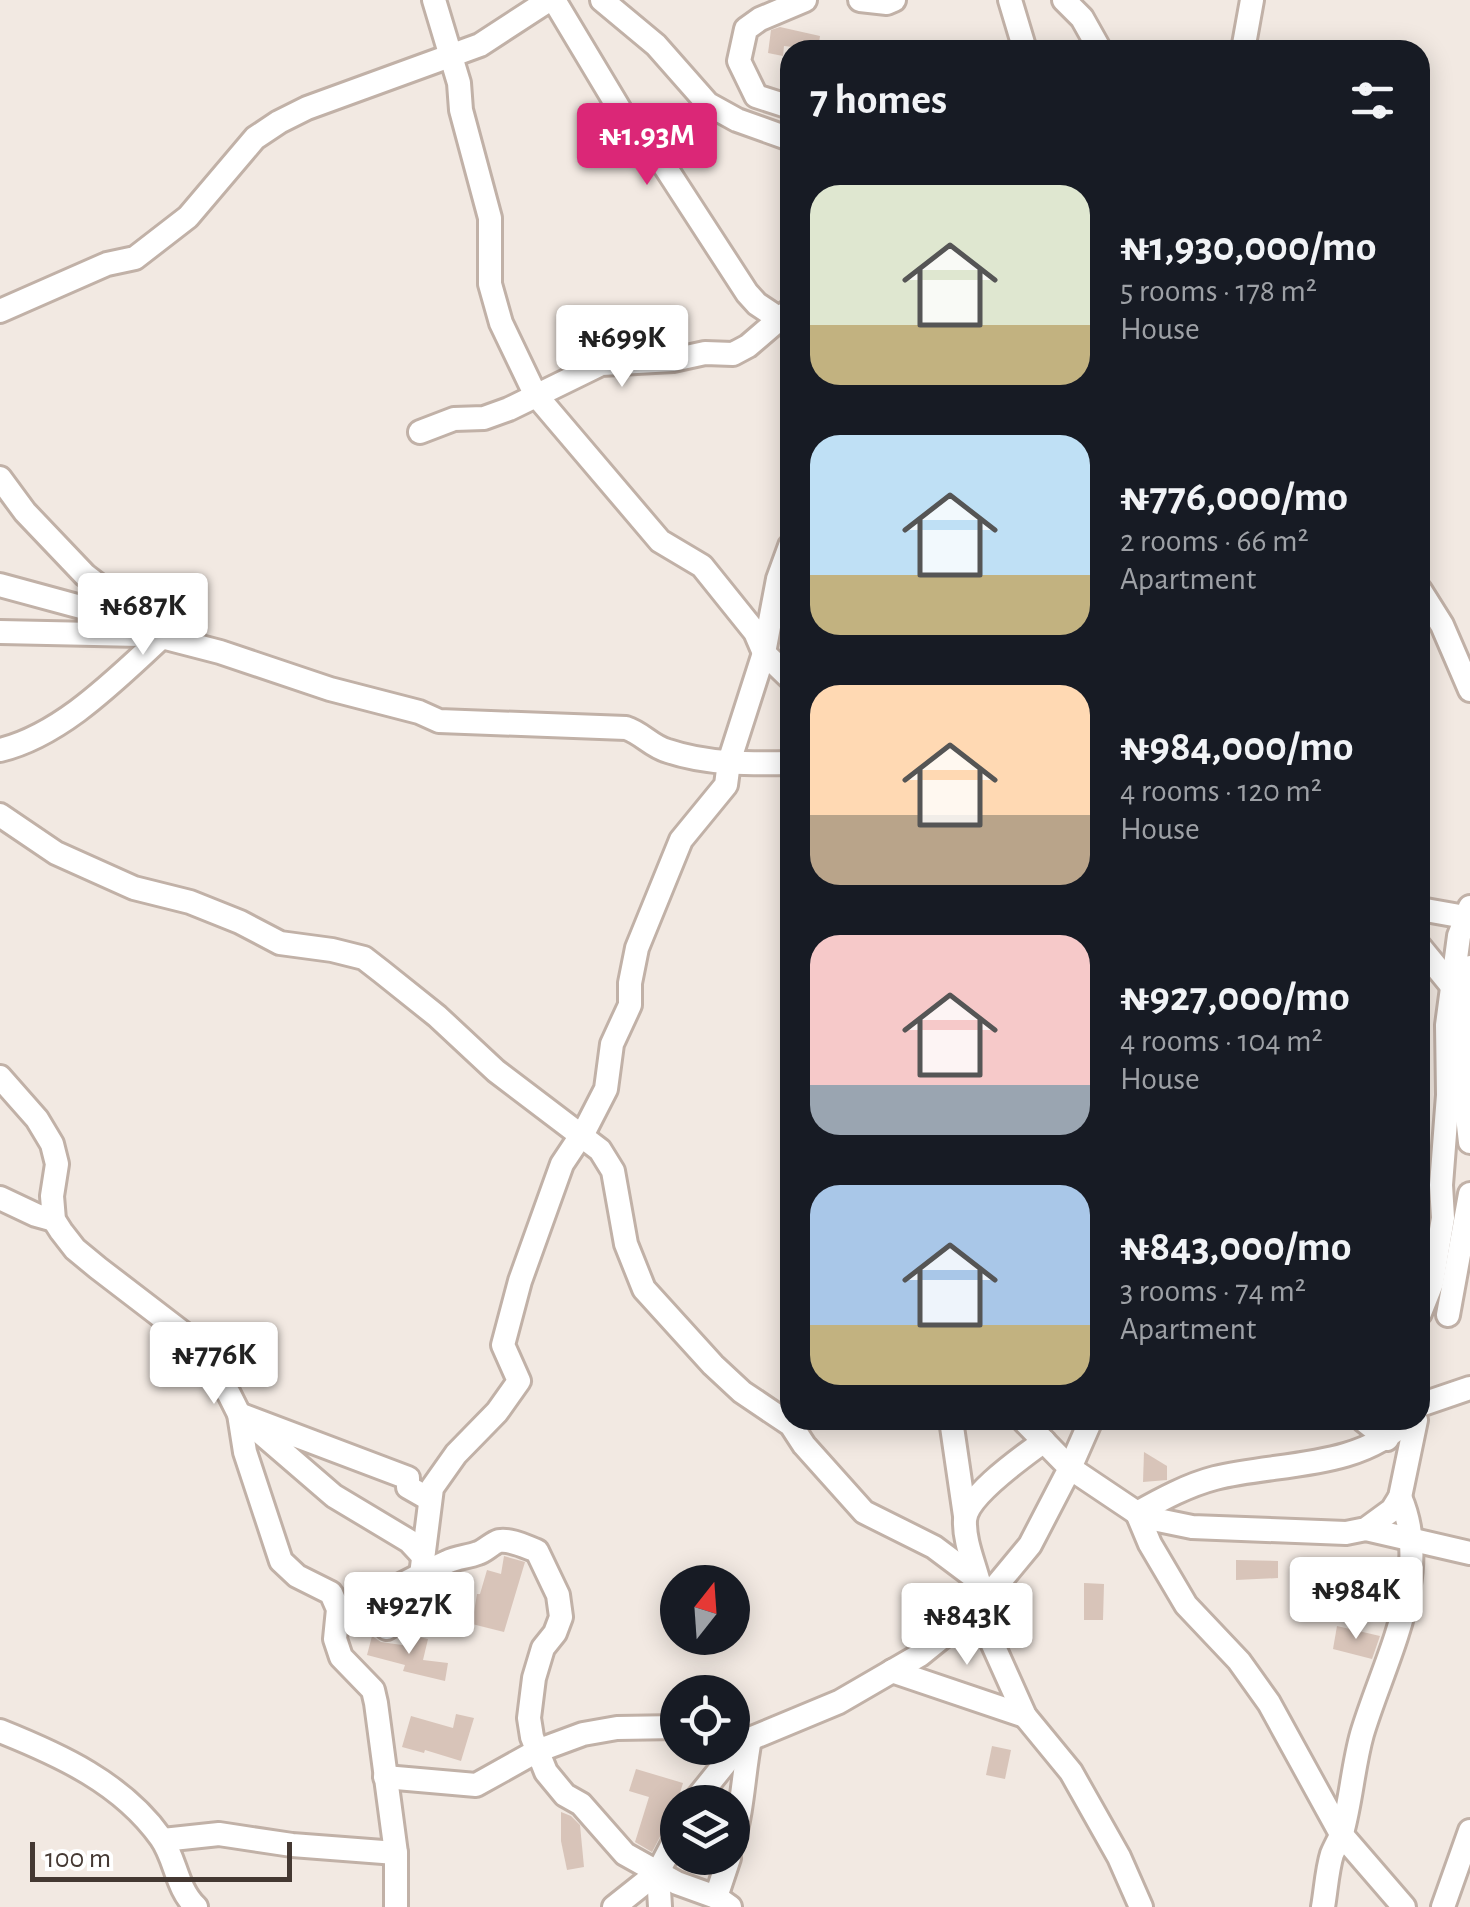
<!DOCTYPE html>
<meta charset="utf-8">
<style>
:root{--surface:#171b24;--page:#242831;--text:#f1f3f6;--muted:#9ea1a6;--accent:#db2777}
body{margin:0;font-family:"Alegreya Sans",sans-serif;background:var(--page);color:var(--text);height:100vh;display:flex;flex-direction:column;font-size:38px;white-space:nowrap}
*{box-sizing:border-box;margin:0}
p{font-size:32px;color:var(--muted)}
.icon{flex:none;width:55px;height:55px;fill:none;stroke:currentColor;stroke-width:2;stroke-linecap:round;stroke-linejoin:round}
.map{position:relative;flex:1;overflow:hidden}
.sheet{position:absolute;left:780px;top:40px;width:650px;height:1390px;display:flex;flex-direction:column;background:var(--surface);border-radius:30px;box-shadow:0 5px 25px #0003}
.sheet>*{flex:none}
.needle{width:65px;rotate:17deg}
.controls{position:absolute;left:660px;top:1565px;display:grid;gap:20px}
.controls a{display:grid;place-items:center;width:90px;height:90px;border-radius:50%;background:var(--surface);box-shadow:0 5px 25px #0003;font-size:50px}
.scale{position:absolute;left:30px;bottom:25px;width:262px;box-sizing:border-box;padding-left:10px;border:5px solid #443832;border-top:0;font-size:28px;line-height:35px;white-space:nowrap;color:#443832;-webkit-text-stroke:8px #fff;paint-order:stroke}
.price{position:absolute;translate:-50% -85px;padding:0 22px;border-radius:10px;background:#fff;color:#222;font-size:32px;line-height:65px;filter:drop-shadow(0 2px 5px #0008)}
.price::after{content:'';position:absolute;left:50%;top:60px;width:30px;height:22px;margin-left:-15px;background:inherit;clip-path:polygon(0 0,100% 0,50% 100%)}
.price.current{background:var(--accent);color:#fff}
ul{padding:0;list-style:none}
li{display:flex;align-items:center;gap:30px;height:250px;padding:0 30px}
li span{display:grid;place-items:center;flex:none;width:280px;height:200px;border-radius:30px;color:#555}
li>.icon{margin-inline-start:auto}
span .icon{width:120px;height:120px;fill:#fffc;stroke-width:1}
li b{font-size:42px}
h2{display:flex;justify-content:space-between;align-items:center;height:120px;padding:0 30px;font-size:42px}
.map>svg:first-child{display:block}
.building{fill:#d8c4b9}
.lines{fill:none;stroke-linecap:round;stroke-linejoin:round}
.minor-casing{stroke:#c1b1a7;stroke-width:28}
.minor{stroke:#fff;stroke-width:22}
</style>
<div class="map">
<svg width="1470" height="1907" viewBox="0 0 1470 1907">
<rect width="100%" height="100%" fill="#f2e9e2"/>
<g class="building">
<polygon points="780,27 820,36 818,50 784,46 783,56 768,53 771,30"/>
<polygon points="1144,1452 1167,1466 1167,1480 1143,1482"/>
<polygon points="504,1556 525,1562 504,1632 472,1624 477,1594 480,1594 487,1570 501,1574"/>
<polygon points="1236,1560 1278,1561 1278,1578 1236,1580"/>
<polygon points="1084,1583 1104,1584 1103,1620 1084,1620"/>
<polygon points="1337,1626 1380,1636 1372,1659 1333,1649"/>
<polygon points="411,1635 428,1639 423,1660 448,1663 445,1681 403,1671 405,1665 367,1655 372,1636 381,1642 409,1646"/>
<polygon points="456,1714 474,1718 461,1761 425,1750 424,1753 402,1747 411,1716 453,1728"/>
<polygon points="992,1746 1011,1750 1005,1779 986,1775"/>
<polygon points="636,1769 683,1783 676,1806 652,1852 635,1842 649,1797 629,1791"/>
<polygon points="561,1812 571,1816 580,1825 584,1867 567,1870 561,1841"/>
</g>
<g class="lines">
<g class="minor-casing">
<g id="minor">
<polyline points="434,0 459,83 461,110 490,218 490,284 501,323 535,394 660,541 702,566 755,632 764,653 790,678"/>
<polyline points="554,0 623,115 660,159 747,293 757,304 790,326"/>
<polyline points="602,0 656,45 708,104 737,120 790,139"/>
<polyline points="860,0 887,3 894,0"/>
<polyline points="1010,0 1025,50"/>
<polyline points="1064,0 1082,18 1100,50"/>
<polyline points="1243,50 1252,0"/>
<polyline points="790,107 756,96 739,61 746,29 760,19 805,0"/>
<polyline points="0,311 107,264 135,258 188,217 255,138 279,122 307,108 480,45 549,0"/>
<polyline points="420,432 454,419 484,418 509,409 601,364 673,360 705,353 733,354 748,346 790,310"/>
<polyline points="0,478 25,512 85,575 149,624"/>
<path d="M0 585 103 613 162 637 220 652 330 689 419 712 439 721 626 728C642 733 652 747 668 751 706 764 750 764 790 763"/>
<polyline points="1420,590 1442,625 1470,690"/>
<polyline points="0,632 141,635"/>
<path d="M0 750C62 735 116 679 162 637"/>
<polyline points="0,815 56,853 134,888 190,902 240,922 280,943 332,950 364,958 382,972 437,1016 496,1071 600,1150 613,1171 626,1244 644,1289 713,1365 742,1392 791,1425 804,1445 864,1512 934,1547 978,1580"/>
<polyline points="1420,909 1470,918"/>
<polyline points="1420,947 1456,991"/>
<path d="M1470 967C1458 1013 1464 1095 1470 1142"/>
<polyline points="0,1077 37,1119 52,1144 57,1164 52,1196 54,1220 61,1231 75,1249 98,1268 188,1337 229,1394 239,1414 245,1452 281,1561 297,1576 331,1593 338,1609 335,1639 341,1657 373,1690 376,1703 396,1853 396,1907"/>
<polyline points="0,1198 36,1215 54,1220"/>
<polyline points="1420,1313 1432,1283 1443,1218 1441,1185 1448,1095 1447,1025 1459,936 1470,907"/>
<polyline points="1448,1315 1470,1194"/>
<polyline points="1420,1405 1470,1388"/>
<polyline points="951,1420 965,1516"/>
<polyline points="1091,1420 1070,1468 1137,1513 1158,1520 1192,1527 1346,1533 1366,1529 1392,1510 1400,1497 1416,1420"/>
<polyline points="1363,1420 1387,1439"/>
<polyline points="1366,1529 1470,1553"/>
<polyline points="422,1555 409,1541 334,1496 239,1414 408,1478 408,1487 429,1499"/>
<path d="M979 1583C974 1563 964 1541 965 1520 967 1495 1024 1456 1044 1441"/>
<path d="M338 1609C377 1601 411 1578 447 1562 457 1557 468 1557 478 1553 485 1551 492 1543 499 1541 511 1539 526 1547 537 1551L558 1595 561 1617 555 1633 543 1648 534 1678 529 1718 532 1737 546 1772 565 1795 581 1804 625 1854 677 1883 716 1897 730 1907"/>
<polyline points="977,1609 1025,1716 1071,1772 1119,1857 1141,1907"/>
<polyline points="387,1628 409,1614 421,1575 432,1488 456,1454 497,1412 519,1381 503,1345 520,1281 562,1164 586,1128 606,1089 612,1044 630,1005 630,983 637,948 681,840 726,785 729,762 764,653 778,579 790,546"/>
<polyline points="892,1671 1025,1716"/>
<path d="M0 1731C60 1755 122 1783 161 1838 176 1859 176 1888 196 1907"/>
<polyline points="385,1777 476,1785 537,1751 583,1734 617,1728 678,1727"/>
<polyline points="694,1802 727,1761 750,1739 839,1702 920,1655 977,1609 1030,1545 1070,1468 1023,1420"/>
<polyline points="163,1840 219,1834 292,1845 396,1853"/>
<path d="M732 1844C743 1809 743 1775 750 1739"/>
<polyline points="658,1872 660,1907"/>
<polyline points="716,1897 729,1858"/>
<polyline points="614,1907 658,1872 678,1834"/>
<path d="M1323 1907C1326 1890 1327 1870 1332 1854 1335 1847 1339 1840 1342 1833 1351 1801 1353 1766 1362 1734 1384 1660 1434 1575 1400 1497"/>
<path d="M1404 1907 1341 1834 1269 1703 1239 1661 1186 1605 1150 1544 1137 1513C1162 1499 1188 1485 1215 1478 1278 1462 1358 1470 1407 1420"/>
<polyline points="1443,1907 1470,1831"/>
</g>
</g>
<use href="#minor" class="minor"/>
</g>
</svg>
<div class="controls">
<a><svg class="needle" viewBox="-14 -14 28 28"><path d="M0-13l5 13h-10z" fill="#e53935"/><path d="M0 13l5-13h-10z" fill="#9ea1a6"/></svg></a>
<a><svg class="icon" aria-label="locate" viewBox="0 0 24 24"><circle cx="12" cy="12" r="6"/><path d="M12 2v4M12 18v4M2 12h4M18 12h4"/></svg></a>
<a><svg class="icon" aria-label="layers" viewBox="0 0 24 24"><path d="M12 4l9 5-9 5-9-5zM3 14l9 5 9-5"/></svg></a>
</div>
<div class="scale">100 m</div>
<b class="price current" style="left:647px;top:188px">₦1.93M</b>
<b class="price" style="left:622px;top:390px">₦699K</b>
<b class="price" style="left:143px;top:658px">₦687K</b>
<b class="price" style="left:214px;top:1407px">₦776K</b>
<b class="price" style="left:1356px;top:1642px">₦984K</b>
<b class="price" style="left:409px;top:1657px">₦927K</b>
<b class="price" style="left:967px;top:1668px">₦843K</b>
<section class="sheet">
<h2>7 homes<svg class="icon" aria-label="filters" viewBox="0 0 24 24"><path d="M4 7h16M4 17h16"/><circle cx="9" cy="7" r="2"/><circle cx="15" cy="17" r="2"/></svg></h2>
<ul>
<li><span style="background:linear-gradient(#dfe7d0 70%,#c2b280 0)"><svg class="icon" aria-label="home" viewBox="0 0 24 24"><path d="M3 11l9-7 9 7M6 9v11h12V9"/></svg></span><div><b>₦1,930,000/mo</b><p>5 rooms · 178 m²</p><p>House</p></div></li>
<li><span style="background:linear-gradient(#bfe0f5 70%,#c2b280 0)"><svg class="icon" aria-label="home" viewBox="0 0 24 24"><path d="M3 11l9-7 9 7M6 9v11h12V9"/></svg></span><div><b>₦776,000/mo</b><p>2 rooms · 66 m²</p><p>Apartment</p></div></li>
<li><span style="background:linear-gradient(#ffd9b3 65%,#b9a48a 0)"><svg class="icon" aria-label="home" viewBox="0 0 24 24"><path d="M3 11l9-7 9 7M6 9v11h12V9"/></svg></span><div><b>₦984,000/mo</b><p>4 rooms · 120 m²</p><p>House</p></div></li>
<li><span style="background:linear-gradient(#f6c9c9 75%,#9aa5b1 0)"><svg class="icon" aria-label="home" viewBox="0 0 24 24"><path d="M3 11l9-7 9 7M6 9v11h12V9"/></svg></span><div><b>₦927,000/mo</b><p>4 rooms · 104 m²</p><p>House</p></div></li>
<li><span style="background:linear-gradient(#a9c7e8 70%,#c2b280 0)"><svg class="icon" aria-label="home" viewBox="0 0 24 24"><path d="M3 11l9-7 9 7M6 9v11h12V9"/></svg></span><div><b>₦843,000/mo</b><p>3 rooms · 74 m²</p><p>Apartment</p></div></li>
</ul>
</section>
</div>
